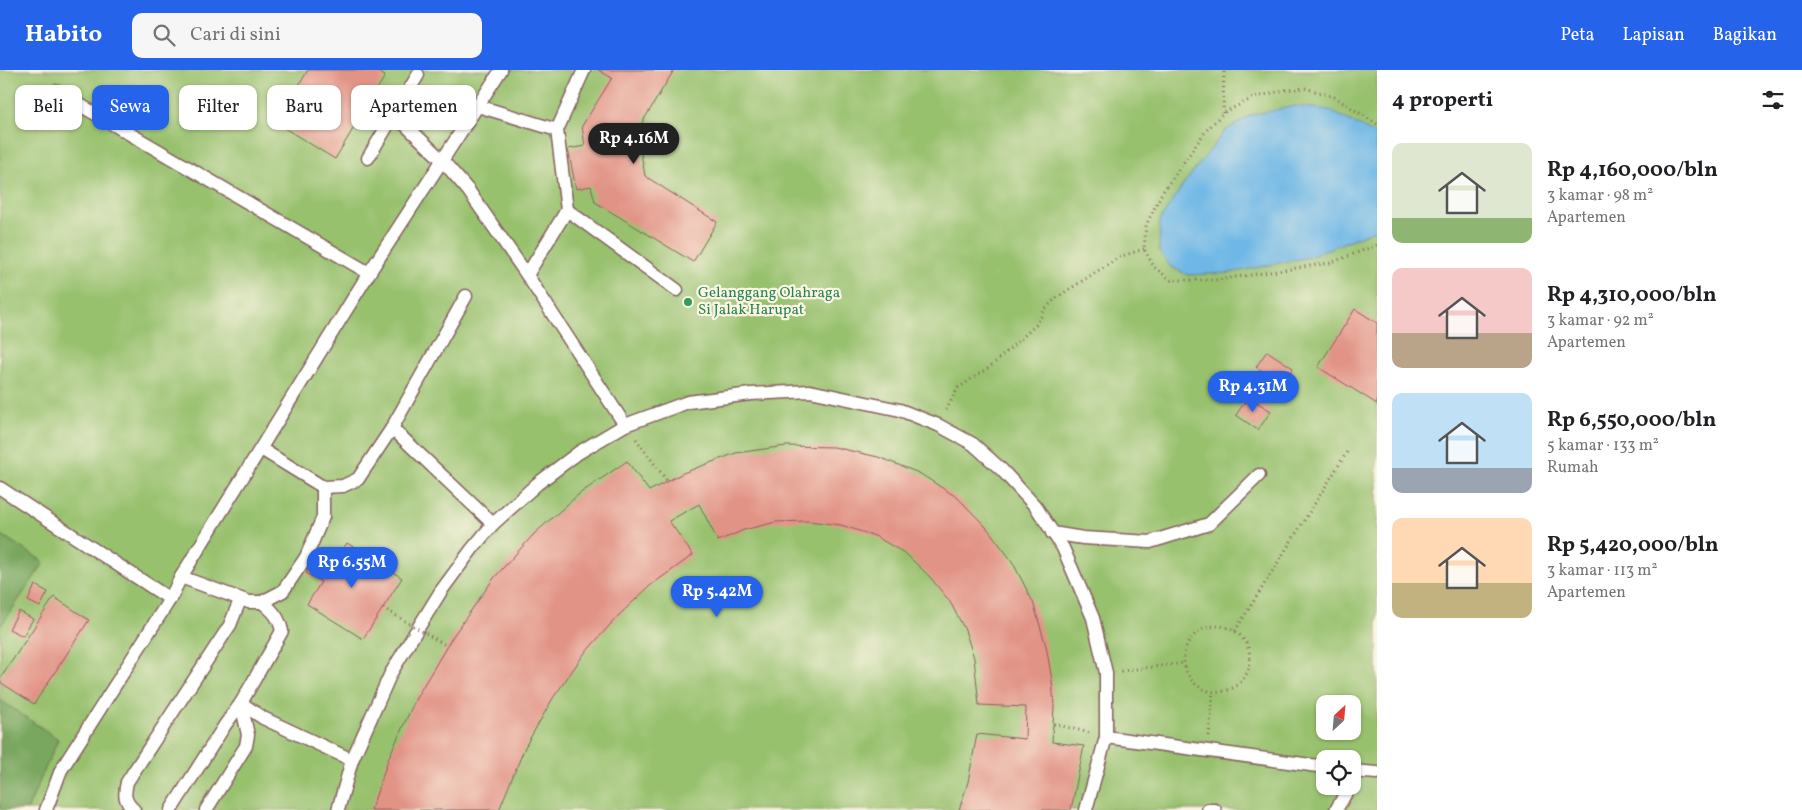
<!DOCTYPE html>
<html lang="id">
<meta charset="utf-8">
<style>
:root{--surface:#fff;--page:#f6f6f6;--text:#202124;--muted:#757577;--accent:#2563eb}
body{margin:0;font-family:Vollkorn,serif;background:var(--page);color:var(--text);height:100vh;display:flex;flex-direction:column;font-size:19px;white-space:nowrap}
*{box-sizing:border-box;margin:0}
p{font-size:16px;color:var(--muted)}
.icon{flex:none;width:28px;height:28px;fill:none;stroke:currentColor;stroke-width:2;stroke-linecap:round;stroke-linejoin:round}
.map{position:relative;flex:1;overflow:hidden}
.drawer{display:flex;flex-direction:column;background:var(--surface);width:425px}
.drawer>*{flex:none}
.guide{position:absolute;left:15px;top:15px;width:475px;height:45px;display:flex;gap:10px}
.needle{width:32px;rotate:26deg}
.fabs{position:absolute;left:1316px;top:625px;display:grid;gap:10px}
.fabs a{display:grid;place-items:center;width:45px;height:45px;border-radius:10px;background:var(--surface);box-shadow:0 1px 4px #0004;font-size:25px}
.price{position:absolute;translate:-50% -42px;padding:0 11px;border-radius:18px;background:var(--accent);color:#fff;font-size:16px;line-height:32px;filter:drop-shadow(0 1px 2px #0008)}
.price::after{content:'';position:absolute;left:50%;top:30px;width:15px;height:11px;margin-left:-8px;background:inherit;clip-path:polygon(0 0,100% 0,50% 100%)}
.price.on{background:#222;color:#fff}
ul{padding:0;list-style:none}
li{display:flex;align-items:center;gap:15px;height:125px;padding:0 15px}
li span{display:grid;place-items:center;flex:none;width:140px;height:100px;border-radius:10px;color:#555}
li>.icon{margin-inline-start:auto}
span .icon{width:60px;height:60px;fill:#fffc;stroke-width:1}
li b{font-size:21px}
h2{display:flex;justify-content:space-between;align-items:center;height:60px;padding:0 15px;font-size:21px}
.chip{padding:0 18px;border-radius:10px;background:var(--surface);box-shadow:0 1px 4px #0004;font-size:18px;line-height:45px}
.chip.on{background:var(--accent);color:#fff}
header{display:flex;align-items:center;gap:30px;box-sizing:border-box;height:70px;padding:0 25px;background:var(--accent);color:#fff}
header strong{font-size:24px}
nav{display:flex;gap:28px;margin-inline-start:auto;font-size:18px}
.search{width:350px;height:45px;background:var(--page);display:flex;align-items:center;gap:12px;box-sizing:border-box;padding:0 18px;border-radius:10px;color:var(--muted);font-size:19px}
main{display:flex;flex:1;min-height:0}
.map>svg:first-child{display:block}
.green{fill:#98c16e;stroke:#71704c;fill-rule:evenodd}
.forest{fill:#7aa761;stroke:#626346}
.water{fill:#6eb7e6;stroke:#5c6b88}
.building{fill:#e19385}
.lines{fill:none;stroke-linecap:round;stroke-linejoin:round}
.lane-casing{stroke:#84615d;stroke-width:15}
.path{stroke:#84615d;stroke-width:3;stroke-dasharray:1 4;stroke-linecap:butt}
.lane{stroke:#fff;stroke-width:12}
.path-bridge{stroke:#84615d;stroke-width:3;stroke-dasharray:1 4;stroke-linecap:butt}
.leisure-dot{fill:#2e9e5b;stroke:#fcf5e5;stroke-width:2}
.labels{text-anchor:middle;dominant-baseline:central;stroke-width:4.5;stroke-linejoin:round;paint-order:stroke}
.leisure-label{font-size:15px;fill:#27864d;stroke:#fcf5e5;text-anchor:start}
</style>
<header>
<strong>Habito</strong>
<div class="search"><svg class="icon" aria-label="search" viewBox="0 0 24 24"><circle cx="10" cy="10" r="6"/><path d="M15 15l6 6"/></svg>Cari di sini</div>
<nav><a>Peta</a><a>Lapisan</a><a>Bagikan</a></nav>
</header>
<main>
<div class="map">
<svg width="1377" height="740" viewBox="0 0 1377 740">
<rect width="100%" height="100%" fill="#fcf5e5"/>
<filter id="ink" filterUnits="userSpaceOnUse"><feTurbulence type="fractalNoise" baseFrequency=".02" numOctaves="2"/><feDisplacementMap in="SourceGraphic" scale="10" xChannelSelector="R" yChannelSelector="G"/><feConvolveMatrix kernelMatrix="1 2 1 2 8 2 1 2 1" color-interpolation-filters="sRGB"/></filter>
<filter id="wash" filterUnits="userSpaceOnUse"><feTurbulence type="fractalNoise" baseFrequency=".0096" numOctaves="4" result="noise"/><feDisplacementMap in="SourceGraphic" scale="20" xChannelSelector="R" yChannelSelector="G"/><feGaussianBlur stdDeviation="1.12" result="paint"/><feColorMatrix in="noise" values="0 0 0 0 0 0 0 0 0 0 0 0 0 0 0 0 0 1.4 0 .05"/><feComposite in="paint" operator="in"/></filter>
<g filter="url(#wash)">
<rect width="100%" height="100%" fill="#f0dcbb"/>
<path class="green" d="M0 0H1377V740H27L58 669 0 630V557L44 493 0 464ZM1325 634H1352V661H1325ZM1325 689H1352V716H1325Z"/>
<g class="forest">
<polygon points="0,464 44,492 0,557"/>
<polygon points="0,630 58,669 27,740 0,740"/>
</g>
<polygon class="water" points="1295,36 1329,40 1377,65 1377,159 1309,187 1230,203 1188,205 1171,197 1159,181 1160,150 1183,115 1225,61 1251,45"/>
<g id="blocks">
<g class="building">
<polygon points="308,0 375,0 385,6 335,89 276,53"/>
<polygon points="598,0 674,0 637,61 645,106 717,152 693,192 595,132 591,116 576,119 568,79 585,76 582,56 612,8"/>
<polygon points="1355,239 1377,253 1377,334 1318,297"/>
<polygon points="1267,281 1293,298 1282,314 1256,297"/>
<polygon points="1248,327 1271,341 1258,360 1236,345"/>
<polygon points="786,376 834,377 878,387 919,403 958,428 987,458 1012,491 1033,532 1046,576 1052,610 1054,636 1052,672 1084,676 1071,740 959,740 968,712 977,664 1025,669 1026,637 979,635 974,588 965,560 950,532 930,507 906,484 875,466 841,455 808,451 776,452 744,460 718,471 699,434 669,451 693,485 651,515 618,546 584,584 553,628 525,677 499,740 371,740 389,687 416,628 453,566 494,508 534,464 579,424 627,391 649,421 683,403 736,383"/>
<polygon points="347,473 402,508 363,569 307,534 321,512 306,503 319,482 334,492"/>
<polygon points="35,515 48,522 40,537 28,531"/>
<polygon points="54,527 89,550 34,634 0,612 0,609"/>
<polygon points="19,541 33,549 23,566 9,559"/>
</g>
</g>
</g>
<g filter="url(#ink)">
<use href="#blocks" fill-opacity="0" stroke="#84615d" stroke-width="1"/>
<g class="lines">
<g class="lane-casing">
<g id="lane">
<polyline points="56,21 369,203"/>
<polyline points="478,36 557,60"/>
<polyline points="394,44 442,90 468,120 527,205 625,355"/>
<polyline points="368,88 418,5"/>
<polyline points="567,140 677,220"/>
<polyline points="527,205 567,140 557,60 584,0"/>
<polyline points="392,358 493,454"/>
<polyline points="261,379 323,417 343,416 358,409 392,358 466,226"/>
<polyline points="0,418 170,529"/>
<polyline points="1052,463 1083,468 1150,472 1209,454 1259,405"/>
<polyline points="181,507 249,532 262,532 283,521 306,487 323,447 323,417"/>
<polyline points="241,633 263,648 352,690"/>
<polyline points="1106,667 1325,697"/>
<polyline points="1352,701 1377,703"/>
<polyline points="46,740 61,700 170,529 181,507 369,203 501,0"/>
<path d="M134 740C124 731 124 725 127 712L230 555 240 530"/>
<path d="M171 740 225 655 241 633 282 561C279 547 273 541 262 532"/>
<polyline points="206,740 246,676 248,665 241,633"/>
<polyline points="338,740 352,690 391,603 415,563 441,521 472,479 493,454 537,414 578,383 625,355 688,332 751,324 810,321 900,340 938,355 973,374 1002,400 1036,437 1063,478 1093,548 1106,603 1106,667 1086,740"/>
<polyline points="1208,740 1215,740"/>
<polyline points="1336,740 1350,716"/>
</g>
</g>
<g class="path">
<polyline points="1223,43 1224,0"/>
<polyline points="1377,54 1334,27 1305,18 1286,20 1255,27 1223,43 1205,62 1162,123 1146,155 1144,179 1154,197 1171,210 1217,210 1330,193 1377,175"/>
<polyline points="946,340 958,318 990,297 1037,254 1045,239 1056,228 1119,187 1144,179"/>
<polyline points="636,369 667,411"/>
<circle cx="1217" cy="589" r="33"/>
<polyline points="1235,561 1347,382"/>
<polyline points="1121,601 1184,593"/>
<polyline points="1054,654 1090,663"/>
<polyline points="1209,666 1213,621"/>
</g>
<use href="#lane" class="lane"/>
<polyline class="path-bridge" points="383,538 447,576"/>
</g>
</g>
<circle class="leisure-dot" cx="688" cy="232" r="5"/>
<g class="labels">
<g class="leisure-label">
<text x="698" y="223">Gelanggang Olahraga<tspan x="698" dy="17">Si Jalak Harupat</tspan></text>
</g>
</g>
</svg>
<div class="fabs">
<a><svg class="needle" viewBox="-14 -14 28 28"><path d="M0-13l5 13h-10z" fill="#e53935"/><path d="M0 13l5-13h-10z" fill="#757577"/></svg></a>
<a><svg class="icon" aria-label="locate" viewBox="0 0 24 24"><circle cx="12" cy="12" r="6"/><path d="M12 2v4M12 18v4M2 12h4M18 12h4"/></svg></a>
</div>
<b class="price on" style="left:634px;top:95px">Rp 4.16M</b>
<b class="price" style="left:1253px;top:343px">Rp 4.31M</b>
<b class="price" style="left:352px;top:519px">Rp 6.55M</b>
<b class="price" style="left:717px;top:548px">Rp 5.42M</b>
<div class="guide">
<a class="chip">Beli</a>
<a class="chip on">Sewa</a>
<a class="chip">Filter</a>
<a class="chip">Baru</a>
<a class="chip">Apartemen</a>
</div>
</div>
<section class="drawer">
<h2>4 properti<svg class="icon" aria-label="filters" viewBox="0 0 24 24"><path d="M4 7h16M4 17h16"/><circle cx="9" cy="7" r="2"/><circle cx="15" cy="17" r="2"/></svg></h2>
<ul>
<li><span style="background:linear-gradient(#dfe7d0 75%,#8fb573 0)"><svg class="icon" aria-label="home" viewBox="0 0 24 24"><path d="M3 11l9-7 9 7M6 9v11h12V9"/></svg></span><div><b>Rp 4,160,000/bln</b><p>3 kamar · 98 m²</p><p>Apartemen</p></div></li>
<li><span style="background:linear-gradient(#f6c9c9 65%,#b9a48a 0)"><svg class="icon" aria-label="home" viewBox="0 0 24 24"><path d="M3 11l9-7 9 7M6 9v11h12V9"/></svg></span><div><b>Rp 4,310,000/bln</b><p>3 kamar · 92 m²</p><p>Apartemen</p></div></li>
<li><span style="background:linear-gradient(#bfe0f5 75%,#9aa5b1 0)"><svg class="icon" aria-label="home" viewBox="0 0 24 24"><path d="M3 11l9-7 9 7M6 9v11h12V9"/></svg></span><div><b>Rp 6,550,000/bln</b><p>5 kamar · 133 m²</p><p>Rumah</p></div></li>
<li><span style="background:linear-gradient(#ffd9b3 65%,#c2b280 0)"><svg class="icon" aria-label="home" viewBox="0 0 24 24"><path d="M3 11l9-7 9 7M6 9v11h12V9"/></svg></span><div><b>Rp 5,420,000/bln</b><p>3 kamar · 113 m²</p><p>Apartemen</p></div></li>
</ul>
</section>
</main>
